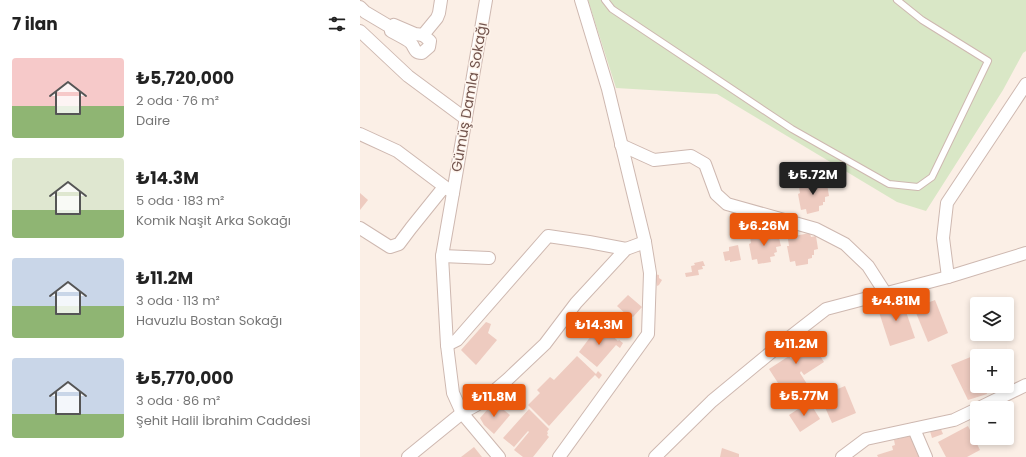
<!DOCTYPE html>
<html lang="tr">
<meta charset="utf-8">
<style>
:root{--surface:#fff;--page:#f2f2f2;--text:#222;--muted:#767676;--accent:#ea580c}
body{margin:0;font-family:Poppins,sans-serif;background:var(--page);color:var(--text);height:100vh;display:flex;flex-direction:column;font-size:15px;white-space:nowrap}
*{box-sizing:border-box;margin:0}
p{font-size:13px;color:var(--muted)}
.icon{flex:none;width:22px;height:22px;fill:none;stroke:currentColor;stroke-width:2;stroke-linecap:round;stroke-linejoin:round}
.map{position:relative;flex:1;overflow:hidden}
.details{display:flex;flex-direction:column;background:var(--surface);width:360px}
.details>*{flex:none}
.fabs{position:absolute;left:610px;top:297px;display:grid;gap:8px}
.fabs a{display:grid;place-items:center;width:44px;height:44px;border-radius:4px;background:var(--surface);box-shadow:0 2px 6px #0003;font-size:20px}
.price{position:absolute;translate:-50% -34px;padding:0 9px;border-radius:4px;background:var(--accent);color:#fff;font-size:13px;line-height:26px;filter:drop-shadow(0 1px 2px #0008)}
.price::after{content:'';position:absolute;left:50%;top:24px;width:12px;height:9px;margin-left:-6px;background:inherit;clip-path:polygon(0 0,100% 0,50% 100%)}
.price.on{background:#222;color:#fff}
ul{padding:0;list-style:none}
li{display:flex;align-items:center;gap:12px;height:100px;padding:0 12px}
li span{display:grid;place-items:center;flex:none;width:112px;height:80px;border-radius:4px;color:#555}
li>.icon{margin-inline-start:auto}
span .icon{width:48px;height:48px;fill:#fffc;stroke-width:1}
li b{font-size:17px}
h2{display:flex;justify-content:space-between;align-items:center;height:48px;padding:0 12px;font-size:17px}
main{display:flex;flex:1;min-height:0}
.map>svg:first-child{display:block}
.green{fill:#d9e7c6}
.building{fill:#eecbc0}
.lines{fill:none;stroke-linecap:round;stroke-linejoin:round}
.lane-casing{stroke:#ceb8b0;stroke-width:8}
.street-casing{stroke:#ceb8b0;stroke-width:14}
.lane{stroke:#fff;stroke-width:6}
.street{stroke:#fff;stroke-width:12}
.labels{text-anchor:middle;dominant-baseline:central;stroke-width:3;stroke-linejoin:round;paint-order:stroke}
.street-label{font-size:14px;fill:#72544d;stroke:#fef4ec}
</style>
<main>
<section class="details">
<h2>7 ilan<svg class="icon" aria-label="filters" viewBox="0 0 24 24"><path d="M4 7h16M4 17h16"/><circle cx="9" cy="7" r="2"/><circle cx="15" cy="17" r="2"/></svg></h2>
<ul>
<li><span style="background:linear-gradient(#f6c9c9 60%,#8fb573 0)"><svg class="icon" aria-label="home" viewBox="0 0 24 24"><path d="M3 11l9-7 9 7M6 9v11h12V9"/></svg></span><div><b>₺5,720,000</b><p>2 oda · 76 m²</p><p>Daire</p></div></li>
<li><span style="background:linear-gradient(#dfe7d0 65%,#8fb573 0)"><svg class="icon" aria-label="home" viewBox="0 0 24 24"><path d="M3 11l9-7 9 7M6 9v11h12V9"/></svg></span><div><b>₺14.3M</b><p>5 oda · 183 m²</p><p>Komik Naşit Arka Sokağı</p></div></li>
<li><span style="background:linear-gradient(#c9d6e8 60%,#8fb573 0)"><svg class="icon" aria-label="home" viewBox="0 0 24 24"><path d="M3 11l9-7 9 7M6 9v11h12V9"/></svg></span><div><b>₺11.2M</b><p>3 oda · 113 m²</p><p>Havuzlu Bostan Sokağı</p></div></li>
<li><span style="background:linear-gradient(#c9d6e8 70%,#8fb573 0)"><svg class="icon" aria-label="home" viewBox="0 0 24 24"><path d="M3 11l9-7 9 7M6 9v11h12V9"/></svg></span><div><b>₺5,770,000</b><p>3 oda · 86 m²</p><p>Şehit Halil İbrahim Caddesi</p></div></li>
</ul>
</section>
<div class="map">
<svg width="666" height="457" viewBox="0 0 666 457">
<rect width="100%" height="100%" fill="#fbefe6"/>
<polygon class="green" points="228,0 666,0 666,51 663,53 643,90 566,211 537,202 357,94 256,88"/>
<g class="building">
<polygon points="461,180 462,185 467,184 469,196 465,197 465,202 463,202 463,205 459,206 459,211 447,214 446,209 441,210 438,194 440,193 439,187 445,186 444,183"/>
<polygon points="0,193 8,200 0,210"/>
<polygon points="412,230 413,235 418,234 421,246 416,247 417,252 414,253 415,256 410,257 411,262 398,264 397,259 392,260 389,244 391,243 390,237 396,236 396,234"/>
<polygon points="450,233 451,237 456,236 458,249 454,250 454,255 452,255 452,258 448,259 448,264 436,266 435,261 430,262 427,246 429,246 428,239 434,238 434,236"/>
<polygon points="378,245 381,260 370,262 370,260 365,261 363,252 369,251 369,247"/>
<polygon points="343,261 345,266 342,266 343,269 338,270 339,275 326,277 325,273 332,272 331,266 335,265 334,263"/>
<polygon points="295,274 299,275 299,278 302,280 299,285 297,286"/>
<polygon points="268,295 282,307 273,317 270,315 268,316 257,306"/>
<polygon points="541,297 555,338 530,346 517,306"/>
<polygon points="575,300 588,333 568,342 554,308"/>
<polygon points="126,322 131,324 128,333 137,340 116,365 101,350"/>
<polygon points="240,324 258,341 259,340 263,343 260,348 256,345 237,367 219,352"/>
<polygon points="446,334 464,362 444,375 441,371 440,373 447,384 427,397 409,369 429,356 431,359 432,358 425,347"/>
<polygon points="217,356 236,374 238,371 242,375 239,379 235,375 230,380 189,426 168,405 180,393 177,390 190,377 194,380"/>
<polygon points="613,356 617,366 617,386 624,386 627,394 608,400 591,365"/>
<polygon points="485,386 496,413 472,423 460,396"/>
<polygon points="134,402 150,415 134,434 124,425 120,418"/>
<polygon points="447,403 450,407 452,406 460,419 440,432 429,415"/>
<polygon points="169,409 189,429 187,432 188,433 187,435 189,437 173,457 163,457 154,450 169,432 168,431 154,447 143,438"/>
<polygon points="608,426 620,450 607,457 586,457 578,442"/>
<polygon points="580,427 583,434 572,438 570,431"/>
<polygon points="553,435 561,457 518,457 517,455 533,450 532,446 535,445 534,440"/>
<polygon points="114,447 122,457 101,457"/>
<polygon points="362,448 379,454 379,457 360,457"/>
</g>
<g class="lines">
<g class="lane-casing">
<polyline id="lane" points="245,0 252,9 432,129 529,184 558,187 572,177 628,61 562,20 537,0"/>
</g>
<g class="street-casing">
<g id="street">
<path d="M0 7 5 12 32 28 31 31C37 35 46 38 51 43 55 48 54 53 62 53L69 47 70 41 63 35 77 18 79 13 81 0"/>
<polyline points="32,28 34,25 55,34 63,35"/>
<polyline points="0,31 48,76 106,119"/>
<polyline points="0,134 37,151 93,193 82,256 87,345 93,393 102,413 139,457"/>
<polyline points="261,145 294,160 331,156 345,164 356,194 367,204 456,229 485,244 508,266 526,294"/>
<polyline points="93,193 126,0"/>
<polyline points="0,228 30,247 39,244 51,228 84,187"/>
<polyline points="82,256 129,258"/>
<polyline points="588,277 583,238 587,203 666,84"/>
<polyline points="87,345 97,340 188,236 229,242 266,249"/>
<polyline points="619,408 666,385"/>
<polyline points="554,429 566,457"/>
<polyline points="48,457 102,413 120,403 148,379 185,344 216,303 266,249 285,242"/>
<polyline points="199,457 288,334 290,273 285,242 248,89 221,0"/>
<polyline points="295,457 352,401 421,344 466,309 588,277 666,253"/>
<polyline points="482,457 506,439 594,420 617,409"/>
</g>
</g>
<use href="#lane" class="lane"/>
<use href="#street" class="street"/>
</g>
<g class="labels">
<g class="street-label">
<text transform="translate(109 97) rotate(-80)">Gümüş Damla Sokağı</text>
</g>
</g>
</svg>
<div class="fabs">
<a><svg class="icon" aria-label="layers" viewBox="0 0 24 24"><path d="M12 4l9 5-9 5-9-5zM3 14l9 5 9-5"/></svg></a>
<a>+</a>
<a>−</a>
</div>
<b class="price on" style="left:453px;top:196px">₺5.72M</b>
<b class="price" style="left:404px;top:247px">₺6.26M</b>
<b class="price" style="left:536px;top:322px">₺4.81M</b>
<b class="price" style="left:239px;top:346px">₺14.3M</b>
<b class="price" style="left:436px;top:365px">₺11.2M</b>
<b class="price" style="left:444px;top:417px">₺5.77M</b>
<b class="price" style="left:134px;top:418px">₺11.8M</b>
</div>
</main>
